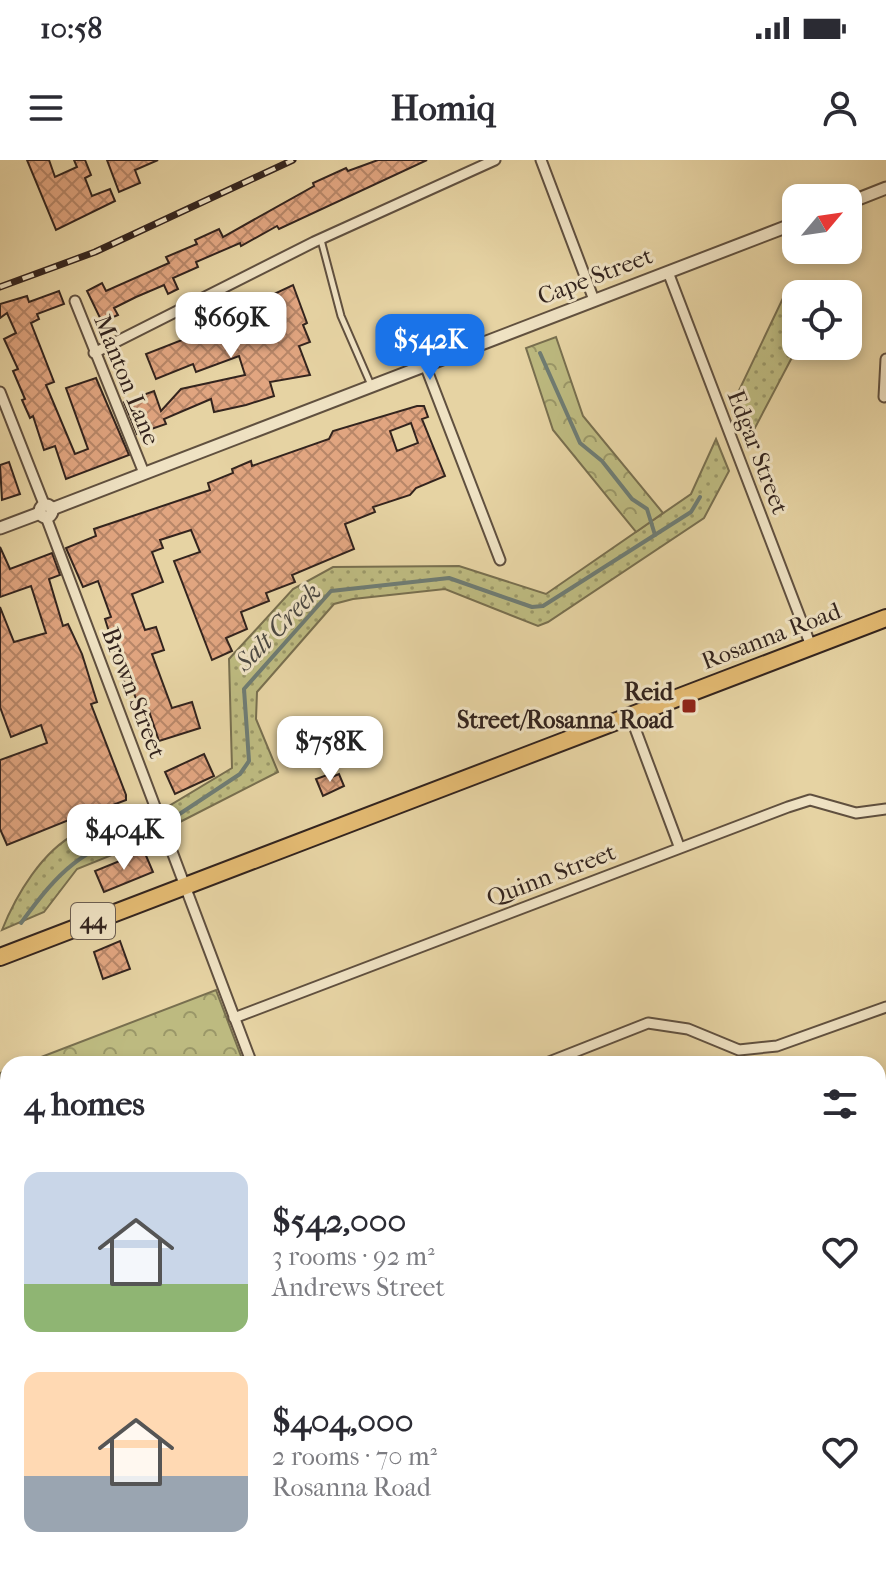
<!DOCTYPE html>
<meta charset="utf-8">
<style>
:root{--surface:#fff;--page:#f2f2f3;--text:#2b2b33;--muted:#7c7c81;--accent:#1a73e8}
body{margin:0;font-family:"IM FELL French Canon",serif;background:var(--page);color:var(--text);height:100vh;display:flex;flex-direction:column;font-size:30px;white-space:nowrap}
*{box-sizing:border-box;margin:0}
p{font-size:26px;color:var(--muted)}
.icon{flex:none;width:44px;height:44px;fill:none;stroke:currentColor;stroke-width:2;stroke-linecap:round;stroke-linejoin:round}
.map{position:relative;flex:1;overflow:hidden}
.sheet{position:absolute;left:0px;top:896px;width:886px;height:514px;display:flex;flex-direction:column;background:var(--surface);border-radius:24px 24px 0 0;box-shadow:0 4px 12px #0003}
.sheet>*{flex:none}
.needle{width:52px;rotate:61deg}
.buttons{position:absolute;left:782px;top:24px;display:grid;gap:16px}
.buttons a{display:grid;place-items:center;width:80px;height:80px;border-radius:16px;background:var(--surface);box-shadow:0 4px 12px #0003;font-size:40px}
.price{position:absolute;translate:-50% -68px;padding:0 18px;border-radius:16px;background:#fff;color:#222;font-size:26px;line-height:52px;filter:drop-shadow(0 2px 4px #0008)}
.price::after{content:'';position:absolute;left:50%;top:48px;width:24px;height:18px;margin-left:-12px;background:inherit;clip-path:polygon(0 0,100% 0,50% 100%)}
.price.on{background:var(--accent);color:#fff}
ul{padding:0;list-style:none}
li{display:flex;align-items:center;gap:24px;height:200px;padding:0 24px}
li span{display:grid;place-items:center;flex:none;width:224px;height:160px;border-radius:16px;color:#555}
li>.icon{margin-inline-start:auto}
span .icon{width:96px;height:96px;fill:#fffc;stroke-width:1}
li b{font-size:34px}
h2{display:flex;justify-content:space-between;align-items:center;height:96px;padding:0 24px;font-size:34px}
.status{display:flex;justify-content:space-between;align-items:center;height:56px;padding:0 40px;background:var(--surface);direction:ltr}
.status svg{height:22px;fill:currentColor}
header{display:flex;justify-content:space-between;align-items:center;height:104px;padding:0 24px;background:var(--surface);font-size:36px;font-weight:700}
.map>svg:first-child{display:block}
.grass{fill:url(#grass-dots);stroke:#786f4f;stroke-width:2}
.park{fill:url(#park-crowns);stroke:#786f4f;stroke-width:2}
.lines{fill:none;stroke-linecap:round;stroke-linejoin:round}
.stream{stroke:#6f7c73;stroke-width:4}
.building{fill:url(#building-cross-hatch);stroke:#33241e;stroke-width:2;fill-rule:evenodd}
.service-casing{stroke:#60503f;stroke-width:9}
.minor-casing{stroke:#60503f;stroke-width:13}
.tertiary-casing{stroke:#60503f;stroke-width:15}
.trunk-casing{stroke:#33241e;stroke-width:20}
.service{stroke:#efe2c3;stroke-width:5}
.minor{stroke:#efe2c3;stroke-width:9}
.tertiary{stroke:#efe2c3;stroke-width:11}
.trunk{stroke:#e3ba72;stroke-width:16}
.rail-casing{stroke:#33241e;stroke-width:7}
.rail{stroke:#efe2c3;stroke-width:4;stroke-dasharray:12;stroke-linecap:butt}
.poi-dot{fill:#8f2418;stroke:#efe2c3;stroke-width:3}
.labels{text-anchor:middle;dominant-baseline:central;stroke-width:6;stroke-linejoin:round;paint-order:stroke}
.shield{fill:#efe2c3;stroke:#6b5d50;stroke-width:2}
.shield-label{font-size:22px;font-weight:bold;fill:#33241e}
.street-label{font-size:24px;fill:#33241e;stroke:#efe2c3}
.poi-label{font-size:24px;font-weight:bold;fill:#33241e;stroke:#efe2c3;text-anchor:end}
.water-label{font-size:26px;font-style:italic;fill:#4c4942;stroke:#efe2c3}
</style>
<div class="status"><b>10:58</b><svg viewBox="0 0 49 12"><path d="M0 12V9h3v3zM5 12V6h3v6zM10 12V3h3v9zM15 12V0h3v12zM26 1h20v11H26zM47 4h2v5h-2z"/></svg></div>
<header><svg class="icon" aria-label="menu" viewBox="0 0 24 24"><path d="M4 6h16M4 12h16M4 18h16"/></svg>Homiq<svg class="icon" aria-label="person" viewBox="0 0 24 24"><circle cx="12" cy="8" r="4"/><path d="M4 21q1-7 8-7t8 7"/></svg></header>
<div class="map">
<svg width="886" height="1409" viewBox="0 0 886 1409">
<defs>
<pattern id="grass-dots" width="8" height="8" patternUnits="userSpaceOnUse" patternTransform="scale(2)"><rect width="8" height="8" fill="#bdba80"/><path d="M2 2h.1M6 6h.1" fill="none" stroke="#9a9768" stroke-width="1.8" stroke-linecap="round"/></pattern>
<pattern id="park-crowns" width="20" height="18" patternUnits="userSpaceOnUse" patternTransform="scale(2)"><rect width="20" height="18" fill="#bdba80"/><path d="M2 6a3 3 0 1 1 6 0M12 15a3 3 0 1 1 6 0" fill="none" stroke="#9a9768"/></pattern>
<pattern id="building-cross-hatch" width="8" height="8" patternUnits="userSpaceOnUse" patternTransform="scale(2)"><rect width="8" height="8" fill="#e1a580"/><path d="M0 0l8 8M0 8l8-8" fill="none" stroke="#b78668"/></pattern>
</defs>
<rect width="100%" height="100%" fill="#e6d3a3"/>
<filter id="stains"><feTurbulence type="fractalNoise" baseFrequency=".0025" numOctaves="4"/><feColorMatrix values="0 0 0 0 .2 0 0 0 0 .09 0 0 0 0 .02 0 0 0 .5 -.17"/></filter>
<radialGradient id="worn" r=".72"><stop offset=".6" stop-color="#630" stop-opacity="0"/><stop offset="1" stop-color="#630" stop-opacity=".3"/></radialGradient>
<g class="grass">
<polygon points="784,136 796,166 798,186 747,283 733,243"/>
<polygon points="716,279 729,311 704,358 548,462 538,466 445,429 353,439 334,444 257,532 256,559 278,612 176,664 169,646 232,608 229,499 293,429 333,407 459,406 546,434 691,334"/>
<path d="M147 647 159 676 77 709 44 752 2 770C16 735 42 691 77 673 98 662 124 655 147 647Z"/>
</g>
<g class="park">
<polygon points="556,177 583,256 663,353 636,372 553,270 526,188"/>
<polygon points="216,830 244,904 23,904"/>
<polygon points="8,910 8,1402 257,1402 240,1409 0,1409 0,913"/>
<polygon points="309,1402 505,1402 517,1409 290,1409"/>
<polygon points="550,1402 737,1402 740,1409 562,1409"/>
</g>
<g class="lines">
<g class="stream">
<polyline points="540,193 580,283 602,301 632,339 647,349 655,375"/>
<polyline points="178,655 240,614 249,601 244,529 331,431 449,418 532,447 543,446 691,352 700,337"/>
<path d="M21 763C62 707 78 694 143 667"/>
</g>
</g>
<g class="building">
<polygon points="27,0 49,0 55,17 77,7 74,0 85,0 91,15 85,18 92,36 110,29 115,41 56,70"/>
<polygon points="107,0 158,0 135,10 140,23 119,32"/>
<polygon points="378,0 427,0 279,69 277,66 241,86 240,83 196,102 198,107 173,118 178,129 168,134 164,125 136,137 114,148 118,155 102,162 87,131 102,123 106,131 169,103 166,97 197,84 195,80 219,69 223,77 314,26 313,23 346,8 348,11"/>
<polygon points="293,125 307,163 303,165 310,182 299,186 310,215 270,222 274,236 246,245 214,252 211,239 164,259 166,264 137,274 124,242 154,231 161,251 181,229 245,215 239,196 196,212 193,204 156,219 146,194 223,164 221,159 259,146 257,142"/>
<polygon points="59,131 64,144 37,154 39,159 31,163 54,222 46,225 75,294 88,289 66,228 96,218 129,295 66,319 55,286 44,290 33,256 30,258 22,240 25,239 13,211 18,209 4,179 16,173 7,153 0,158 0,144 27,136 29,142"/>
<path d="M417 246H424L428 257 422 259 445 316 416 328 410 335 373 347 375 352 345 364 354 389 292 415 295 422 266 433 269 441 241 452 247 469 226 478 232 491 212 500 174 401 200 392 191 370 160 380 163 388 152 392 163 422 132 434 145 470 156 467 164 490 152 494 172 548 192 542 200 568 159 581 149 551 142 554 133 531 128 533 105 459 111 457 98 421 83 427 66 388 96 376 94 369 210 330 208 323 233 313 232 309 251 301 252 306 329 279 333 271ZM411 263 418 283 397 291 390 271Z"/>
<polygon points="9,302 20,334 2,340 0,305"/>
<polygon points="0,387 10,409 52,393 60,415 49,419 63,466 68,464 82,494 97,542 91,544 126,635 126,640 110,646 105,655 84,663 81,655 7,685 0,669 0,600 47,583 41,565 11,577 0,547 0,447 14,482 46,473 31,426 0,437"/>
<polygon points="204,594 214,616 175,634 165,612"/>
<polygon points="330,614 332,617 339,614 344,626 323,636 316,619"/>
<polygon points="144,691 153,712 104,732 95,711"/>
<polygon points="120,781 130,809 103,819 94,792"/>
</g>
<g class="lines">
<g class="service-casing">
<polyline id="service" points="321,80 341,156 371,225"/>
</g>
<g class="minor-casing">
<g id="minor">
<polyline points="541,0 594,140"/>
<polyline points="668,112 811,486"/>
<polyline points="75,141 144,313"/>
<polyline points="94,193 314,82 495,0"/>
<polyline points="425,205 500,400"/>
<polyline points="0,232 44,344"/>
<polyline points="884,237 886,199"/>
<polyline points="46,357 252,904"/>
<polyline points="630,555 679,686"/>
<polyline points="234,858 788,647 810,640 856,653 886,649"/>
<polyline points="544,904 648,863 688,869 739,890 777,886 886,847"/>
<polyline points="878,1373 886,1370"/>
<polyline points="523,1402 535,1409"/>
<polyline points="268,1409 286,1402"/>
<polyline points="824,1409 831,1402"/>
</g>
</g>
<g class="tertiary-casing">
<g id="tertiary">
<polyline points="848,43 886,28"/>
<circle cx="46" cy="351" r="6"/>
<polyline points="52,349 796,63"/>
<polyline points="0,368 40,353"/>
</g>
</g>
<g class="trunk-casing">
<polyline id="trunk" points="0,797 886,458"/>
</g>
<use href="#service" class="service"/>
<use href="#minor" class="minor"/>
<use href="#tertiary" class="tertiary"/>
<use href="#trunk" class="trunk"/>
<g class="rail-casing">
<polyline id="rail" points="0,127 95,92 293,0"/>
</g>
<use href="#rail" class="rail"/>
</g>
<rect class="poi-dot" x="681" y="538" width="16" height="16" rx="4"/>
<g class="labels">
<rect class="shield" x="71" y="743" width="44" height="36" rx="6"/>
<g class="shield-label">
<text x="93" y="761">44</text>
</g>
<g class="street-label">
<text transform="translate(595 116) rotate(-21)">Cape Street</text>
<text transform="translate(127 220) rotate(68)">Manton Lane</text>
<text transform="translate(758 292) rotate(69)">Edgar Street</text>
<text transform="translate(771 476) rotate(-21)">Rosanna Road</text>
<text transform="translate(134 533) rotate(69)">Brown Street</text>
<text transform="translate(551 715) rotate(-21)">Quinn Street</text>
</g>
<g class="poi-label">
<text x="673" y="532">Reid<tspan x="673" dy="28">Street/Rosanna Road</tspan></text>
</g>
<g class="water-label">
<text transform="translate(278 467) rotate(-46)">Salt Creek</text>
</g>
</g>
<rect width="100%" height="100%" filter="url(#stains)"/>
<rect width="100%" height="100%" fill="url(#worn)"/>
</svg>
<div class="buttons">
<a><svg class="needle" viewBox="-14 -14 28 28"><path d="M0-13l5 13h-10z" fill="#e53935"/><path d="M0 13l5-13h-10z" fill="#7c7c81"/></svg></a>
<a><svg class="icon" aria-label="locate" viewBox="0 0 24 24"><circle cx="12" cy="12" r="6"/><path d="M12 2v4M12 18v4M2 12h4M18 12h4"/></svg></a>
</div>
<b class="price" style="left:231px;top:200px">$669K</b>
<b class="price on" style="left:430px;top:222px">$542K</b>
<b class="price" style="left:330px;top:624px">$758K</b>
<b class="price" style="left:124px;top:712px">$404K</b>
<section class="sheet">
<h2>4 homes<svg class="icon" aria-label="filters" viewBox="0 0 24 24"><path d="M4 7h16M4 17h16"/><circle cx="9" cy="7" r="2"/><circle cx="15" cy="17" r="2"/></svg></h2>
<ul>
<li><span style="background:linear-gradient(#c9d6e8 70%,#8fb573 0)"><svg class="icon" aria-label="home" viewBox="0 0 24 24"><path d="M3 11l9-7 9 7M6 9v11h12V9"/></svg></span><div><b>$542,000</b><p>3 rooms · 92 m²</p><p>Andrews Street</p></div><svg class="icon" aria-label="heart" viewBox="0 0 24 24"><path d="M12 20l-8-8c-3-5 5-10 8-4 3-6 11-1 8 4z"/></svg></li>
<li><span style="background:linear-gradient(#ffd9b3 65%,#9aa5b1 0)"><svg class="icon" aria-label="home" viewBox="0 0 24 24"><path d="M3 11l9-7 9 7M6 9v11h12V9"/></svg></span><div><b>$404,000</b><p>2 rooms · 70 m²</p><p>Rosanna Road</p></div><svg class="icon" aria-label="heart" viewBox="0 0 24 24"><path d="M12 20l-8-8c-3-5 5-10 8-4 3-6 11-1 8 4z"/></svg></li>
</ul>
</section>
</div>
